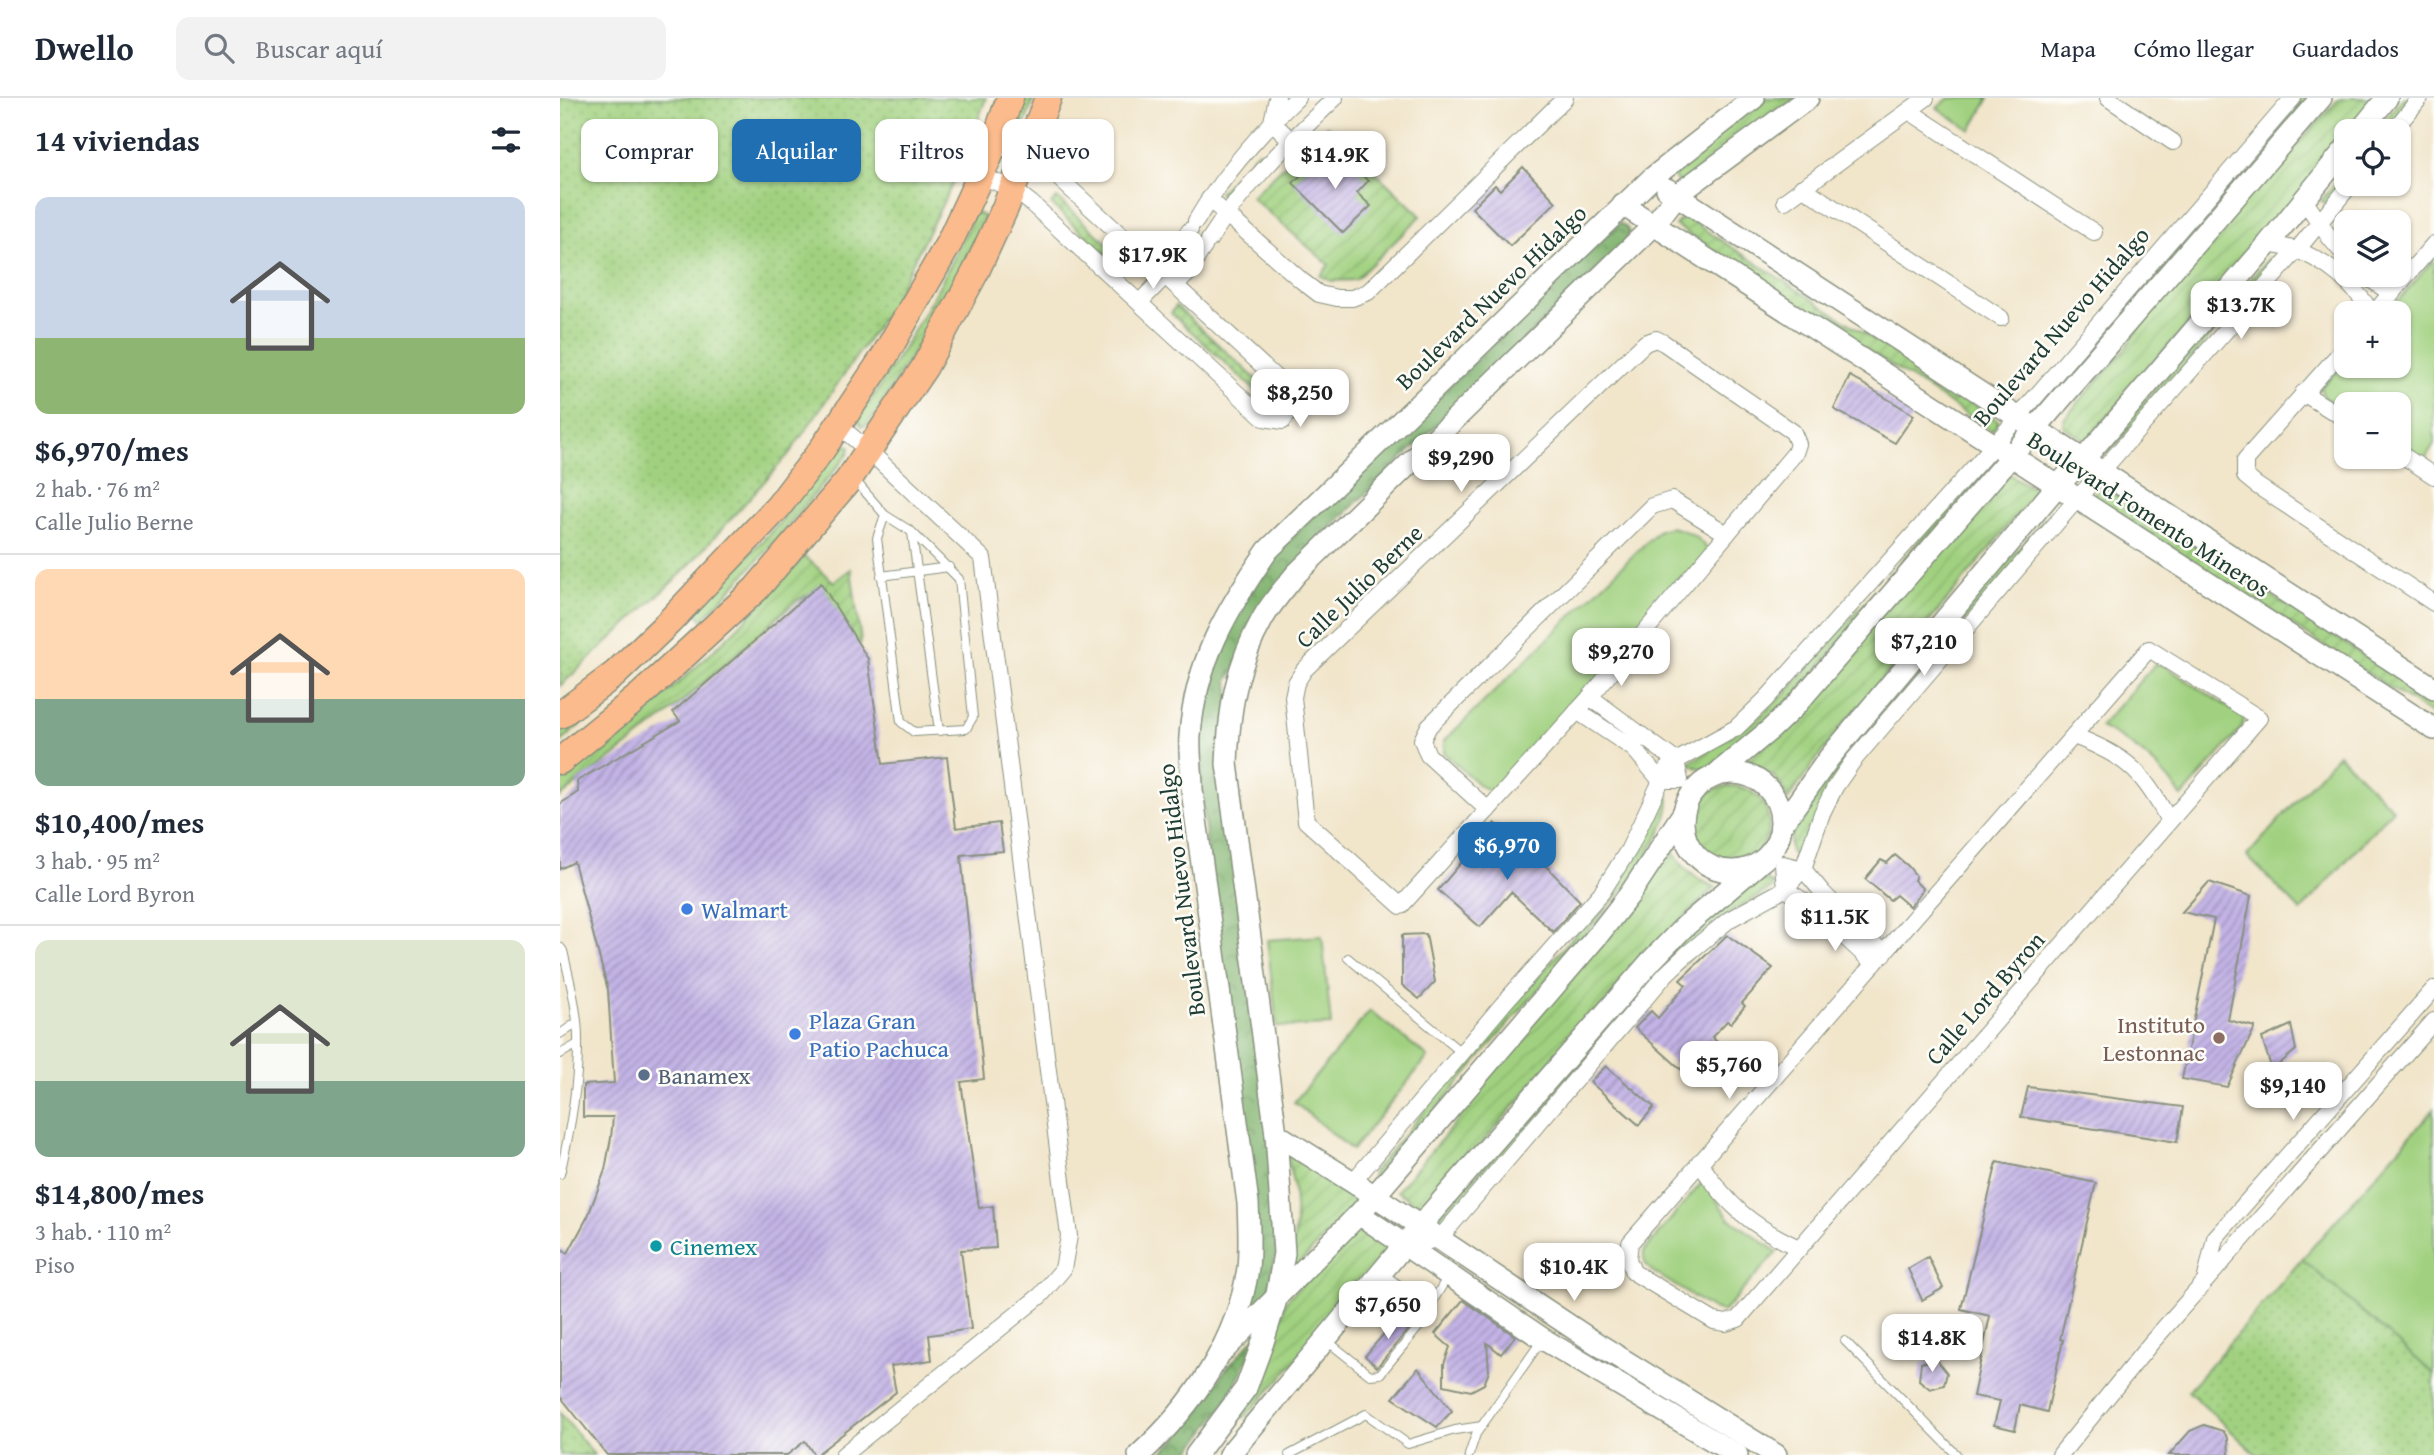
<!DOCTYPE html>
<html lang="es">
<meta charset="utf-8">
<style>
:root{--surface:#fff;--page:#f2f2f3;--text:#1f2937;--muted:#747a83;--line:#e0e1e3;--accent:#1f6fb2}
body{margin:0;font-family:"Gentium Book Plus",serif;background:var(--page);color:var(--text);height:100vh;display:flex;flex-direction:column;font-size:26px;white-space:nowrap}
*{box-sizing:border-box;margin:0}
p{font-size:23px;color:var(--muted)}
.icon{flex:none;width:38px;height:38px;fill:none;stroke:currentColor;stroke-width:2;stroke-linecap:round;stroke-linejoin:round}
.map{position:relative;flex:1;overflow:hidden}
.side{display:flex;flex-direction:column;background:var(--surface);width:560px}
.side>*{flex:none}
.guide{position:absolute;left:21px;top:21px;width:665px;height:63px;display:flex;gap:14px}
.buttons{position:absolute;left:1774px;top:21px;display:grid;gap:14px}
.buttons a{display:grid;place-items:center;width:77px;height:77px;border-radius:14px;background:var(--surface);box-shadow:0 2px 5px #0004;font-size:35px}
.price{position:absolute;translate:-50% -60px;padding:0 16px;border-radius:14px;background:#fff;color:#222;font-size:23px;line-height:46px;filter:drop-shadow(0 2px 4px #0008)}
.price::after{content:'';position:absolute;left:50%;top:42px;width:21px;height:16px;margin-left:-10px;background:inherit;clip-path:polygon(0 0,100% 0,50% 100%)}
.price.on{background:var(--accent);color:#fff}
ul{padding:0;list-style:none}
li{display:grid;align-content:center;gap:14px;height:371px;padding:0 35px}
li+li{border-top:2px solid var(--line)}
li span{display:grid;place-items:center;height:217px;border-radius:14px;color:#555}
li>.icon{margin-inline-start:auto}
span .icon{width:126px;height:126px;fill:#fffc;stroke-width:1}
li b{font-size:30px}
h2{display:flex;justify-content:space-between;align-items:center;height:84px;padding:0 35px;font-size:30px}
.pill{padding:0 24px;border-radius:14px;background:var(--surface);box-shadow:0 2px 5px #0004;font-size:24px;line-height:63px}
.pill.on{background:var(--accent);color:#fff}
header{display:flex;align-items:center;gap:42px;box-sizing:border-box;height:98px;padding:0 35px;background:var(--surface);border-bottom:2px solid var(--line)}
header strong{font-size:33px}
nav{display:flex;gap:38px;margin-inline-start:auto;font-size:24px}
.search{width:490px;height:63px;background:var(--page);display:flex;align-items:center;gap:18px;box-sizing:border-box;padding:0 24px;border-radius:14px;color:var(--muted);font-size:26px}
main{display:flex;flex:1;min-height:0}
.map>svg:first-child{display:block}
.grass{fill:url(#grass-dots);stroke:#60875a;stroke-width:2}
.forest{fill:url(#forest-crowns);stroke:#507851;stroke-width:2}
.park{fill:#a1d180;stroke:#60875a;stroke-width:2}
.garden{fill:url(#garden-furrows);stroke:#60875a;stroke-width:2}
.building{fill:url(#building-hatch)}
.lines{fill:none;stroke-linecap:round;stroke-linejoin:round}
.service-casing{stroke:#88917f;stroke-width:10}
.minor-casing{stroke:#88917f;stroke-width:18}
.tertiary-casing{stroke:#88917f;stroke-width:24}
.primary-casing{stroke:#88917f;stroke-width:29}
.service{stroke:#fff;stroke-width:8}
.minor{stroke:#fff;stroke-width:16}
.tertiary{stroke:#fff;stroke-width:21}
.primary{stroke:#fbbb8c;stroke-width:26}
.shop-dot{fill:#3f7fe0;stroke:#fdfcf7;stroke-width:2.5}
.education-dot{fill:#8d6e63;stroke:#fdfcf7;stroke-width:2.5}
.service-dot{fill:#5c6f8a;stroke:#fdfcf7;stroke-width:2.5}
.culture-dot{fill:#0f9aa8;stroke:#fdfcf7;stroke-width:2.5}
.labels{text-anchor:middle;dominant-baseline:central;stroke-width:5;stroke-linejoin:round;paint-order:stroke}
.street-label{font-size:24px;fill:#1f3d34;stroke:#fdfcf7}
.shop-label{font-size:24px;fill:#366cbe;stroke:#fdfcf7;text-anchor:start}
.education-label{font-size:24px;fill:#785e54;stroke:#fdfcf7;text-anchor:end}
.service-label{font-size:24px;fill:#4e5e75;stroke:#fdfcf7;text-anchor:start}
.culture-label{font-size:24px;fill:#0d838f;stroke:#fdfcf7;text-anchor:start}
</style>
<header>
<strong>Dwello</strong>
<div class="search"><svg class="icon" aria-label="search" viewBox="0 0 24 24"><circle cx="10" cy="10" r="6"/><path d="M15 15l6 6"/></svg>Buscar aquí</div>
<nav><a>Mapa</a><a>Cómo llegar</a><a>Guardados</a></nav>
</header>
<main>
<section class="side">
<h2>14 viviendas<svg class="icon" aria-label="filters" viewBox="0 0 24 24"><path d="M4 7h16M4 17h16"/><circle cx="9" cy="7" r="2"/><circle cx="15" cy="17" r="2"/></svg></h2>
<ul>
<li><span style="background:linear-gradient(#c9d6e8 65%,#8fb573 0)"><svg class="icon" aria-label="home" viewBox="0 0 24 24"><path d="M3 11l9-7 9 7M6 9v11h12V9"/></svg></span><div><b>$6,970/mes</b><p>2 hab. · 76 m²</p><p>Calle Julio Berne</p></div></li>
<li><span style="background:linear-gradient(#ffd9b3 60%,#7fa58c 0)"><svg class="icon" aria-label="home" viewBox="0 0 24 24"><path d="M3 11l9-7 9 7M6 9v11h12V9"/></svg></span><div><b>$10,400/mes</b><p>3 hab. · 95 m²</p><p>Calle Lord Byron</p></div></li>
<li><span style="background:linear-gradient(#dfe7d0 65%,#7fa58c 0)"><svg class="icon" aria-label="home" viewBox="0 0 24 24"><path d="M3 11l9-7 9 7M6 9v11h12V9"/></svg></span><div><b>$14,800/mes</b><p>3 hab. · 110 m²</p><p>Piso</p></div></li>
</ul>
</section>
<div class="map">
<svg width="1874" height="1357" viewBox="0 0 1874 1357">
<defs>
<pattern id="grass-dots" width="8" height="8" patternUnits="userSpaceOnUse" patternTransform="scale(1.75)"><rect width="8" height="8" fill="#a1d180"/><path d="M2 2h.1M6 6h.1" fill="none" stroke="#8ab46f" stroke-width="1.8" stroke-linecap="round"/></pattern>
<pattern id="forest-crowns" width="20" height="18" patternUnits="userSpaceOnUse" patternTransform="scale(1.75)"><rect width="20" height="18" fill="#80b36e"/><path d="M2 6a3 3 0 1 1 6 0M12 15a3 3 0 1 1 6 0" fill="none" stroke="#68935b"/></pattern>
<pattern id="garden-furrows" width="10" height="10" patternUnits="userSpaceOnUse" patternTransform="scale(1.75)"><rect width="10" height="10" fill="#a1d180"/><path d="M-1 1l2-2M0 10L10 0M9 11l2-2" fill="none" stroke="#8ab46f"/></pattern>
<pattern id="building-hatch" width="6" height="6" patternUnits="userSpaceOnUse" patternTransform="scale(1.75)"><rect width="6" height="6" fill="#c3b3e6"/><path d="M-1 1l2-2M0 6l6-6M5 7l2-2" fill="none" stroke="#9e93bb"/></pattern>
</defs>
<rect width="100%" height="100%" fill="#fdfcf7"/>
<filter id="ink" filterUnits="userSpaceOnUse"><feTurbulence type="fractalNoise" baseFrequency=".0143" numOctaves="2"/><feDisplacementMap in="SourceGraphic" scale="14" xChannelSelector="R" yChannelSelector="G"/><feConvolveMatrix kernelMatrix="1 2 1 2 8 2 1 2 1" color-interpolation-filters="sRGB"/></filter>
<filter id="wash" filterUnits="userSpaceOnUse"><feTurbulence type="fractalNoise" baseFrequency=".00686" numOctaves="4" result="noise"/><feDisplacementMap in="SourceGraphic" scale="28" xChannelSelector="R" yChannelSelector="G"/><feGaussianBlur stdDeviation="1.57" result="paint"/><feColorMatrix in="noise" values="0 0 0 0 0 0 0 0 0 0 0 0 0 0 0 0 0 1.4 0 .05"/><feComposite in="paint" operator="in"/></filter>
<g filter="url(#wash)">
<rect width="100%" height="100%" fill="#f1e5ca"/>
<g class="grass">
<polygon points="0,0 426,0 400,71 329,211 229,356 123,474 0,588"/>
<polygon points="1742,1161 1874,1276 1874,1357 1697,1357 1628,1293"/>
<polygon points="0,1315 34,1357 0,1357"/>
</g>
<g class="forest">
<polygon points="1060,125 1066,129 1069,134 1066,143 759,441 668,582 712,1074 716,1156 708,1198 682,1230 693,1189 642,700 640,656 641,611 664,535 712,463 742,429"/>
<path d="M700 1233C682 1279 659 1320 626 1357H599L615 1343 642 1311 663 1275Z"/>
</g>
<g class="park">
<polygon points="1389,0 1429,0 1411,32 1377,10"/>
<polygon points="1874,161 1874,346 1864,362 1839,346 1839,306 1787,306 1787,313 1764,299 1760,290 1787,263 1787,268 1839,268 1839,215 1828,215"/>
<path d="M1111 429C1129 433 1139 439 1149 454L938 699 919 687 884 655V643L1099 432Z"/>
<path d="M1595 566 1603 567 1683 619 1684 623 1681 631 1622 699C1601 668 1574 645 1540 629Z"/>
<polygon points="1778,656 1833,711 1741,813 1687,758"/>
<polygon points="762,838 771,927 717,929 707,842"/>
<polygon points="810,913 868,959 792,1052 734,1004"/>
<polygon points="1874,1011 1874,1276 1742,1161"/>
<path d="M1143 1083 1169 1120 1217 1154 1163 1214 1153 1211 1092 1173C1085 1167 1083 1163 1084 1153Z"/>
</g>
<g class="garden">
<polygon points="463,0 474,0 459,41 455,47 448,49 448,37"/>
<polygon points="1205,0 1235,0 1122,86 1117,84 1113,77 1115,71"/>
<polygon points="1741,0 1750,0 1481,309 1479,303"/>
<polygon points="1780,0 1814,0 1721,120 1526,343 1503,328 1504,321 1565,251 1601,196 1681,105"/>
<polygon points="1843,0 1853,0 1825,33 1816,33"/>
<polygon points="767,28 861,118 795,182 771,183 760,178 769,167 691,99"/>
<polygon points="698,53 703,57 664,99 659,95"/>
<polygon points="1787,69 1787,80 1766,105 1761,103"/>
<polygon points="497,100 570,166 564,173 491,106"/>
<path d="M415 114 425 119 396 183 312 322 306 328H301L298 321C342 255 383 188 415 114Z"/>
<polygon points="1124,118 1439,323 1432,333 1115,127"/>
<polygon points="1709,160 1713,160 1713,166 1549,355 1544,356 1542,352"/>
<polygon points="616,208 719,302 712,308 611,215"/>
<path d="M286 346 290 349 288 356C242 413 194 468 142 522L135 513 218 426 280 348Z"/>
<path d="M1418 375 1423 378 1237 595 1208 623 1153 667C1143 671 1138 672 1129 665L1197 621 1230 591Z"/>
<path d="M1449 376 1477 393 1261 655 1228 702C1218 676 1211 674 1185 666Z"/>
<polygon points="1538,390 1547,391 1874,603 1874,618 1536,401 1534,395"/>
<path d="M1485 420 1490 424 1289 658 1243 755 1237 760 1232 756C1231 753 1229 749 1230 745 1231 723 1269 673 1282 654Z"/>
<path d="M244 458 274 484 291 471 301 544 297 549 258 492 236 503 106 618 0 699V681C89 615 172 542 244 458Z"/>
<polygon points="45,596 49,600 0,645 0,630"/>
<circle cx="1171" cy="726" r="38"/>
<path d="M1103 693 1108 697C1114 724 1082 764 1067 787L819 1078 812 1080 813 1074 1061 782Z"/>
<path d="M1112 751C1122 771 1135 781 1155 789L1085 859 864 1111 837 1093 897 1023 934 969 1049 837Z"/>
<polygon points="1206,782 1214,786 1211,791 1172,813 884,1125 877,1121 1128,834 1193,783"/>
<polygon points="727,1053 799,1101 730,1176 736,1125 734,1092"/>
<polygon points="803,1133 831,1151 767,1229 684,1320 680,1316 716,1240 726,1203 792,1135"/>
</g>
<g id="blocks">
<g class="building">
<polygon points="763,55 780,73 789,64 808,83 797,95 811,108 783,135 733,85"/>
<polygon points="963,69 996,104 950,148 912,110 935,87 940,92"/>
<polygon points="1290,278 1354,317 1335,345 1274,311"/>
<polygon points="261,485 308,561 323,666 387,659 396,730 439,725 443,753 401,757 424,981 401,984 419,1110 433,1108 436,1150 401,1152 411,1231 369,1237 372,1262 331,1268 336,1294 256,1357 254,1357 245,1343 227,1357 47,1357 0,1298 0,1150 8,1155 28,1118 45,1072 51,1040 53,1019 23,1019 23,987 54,985 48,892 14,764 0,771 0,706 18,694 17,683 120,623 113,614"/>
<polygon points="935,725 981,763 1020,803 993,834 951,794 920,829 878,792"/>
<polygon points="1335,757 1348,768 1356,778 1354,782 1363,791 1350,809 1336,797 1330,802 1305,781 1321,762 1327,765"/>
<polygon points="1649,784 1691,798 1668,922 1695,929 1667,989 1622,981 1654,821 1622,814"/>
<polygon points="866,836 875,884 859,901 842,887 842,837"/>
<polygon points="1167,837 1213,870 1182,905 1185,908 1171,925 1167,923 1152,939 1157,944 1140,960 1137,957 1123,973 1075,930 1091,913 1098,920 1126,887 1120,882"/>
<polygon points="1731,927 1736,952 1712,972 1702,940"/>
<polygon points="1046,968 1094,1009 1079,1027 1030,984"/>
<polygon points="1468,989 1623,1009 1617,1044 1461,1019"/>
<polygon points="1437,1064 1536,1085 1500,1241 1503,1242 1487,1314 1460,1307 1455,1332 1434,1327 1440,1303 1413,1298 1430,1218 1401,1211"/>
<polygon points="1368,1159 1383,1190 1362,1202 1348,1171"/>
<polygon points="903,1202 955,1238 941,1256 927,1245 929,1273 927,1279 924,1286 911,1293 884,1287 884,1266 890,1249 875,1236"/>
<polygon points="840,1217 852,1227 817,1269 805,1258"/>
<polygon points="1376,1261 1387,1275 1384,1287 1370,1291 1359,1282 1361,1265"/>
<polygon points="858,1270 892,1313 877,1329 833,1300"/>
<polygon points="1644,1327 1663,1333 1668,1340 1669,1357 1609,1357 1630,1333"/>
</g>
</g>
</g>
<g filter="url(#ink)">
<use href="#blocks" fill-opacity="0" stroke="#88917f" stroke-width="2"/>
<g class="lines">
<g class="service-casing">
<g id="service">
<polyline points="294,381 325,417 352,434 399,481 413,619 406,631 354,634 341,624 317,440 325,417"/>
<polyline points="352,435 379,633"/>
<polyline points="321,478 389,469"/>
<path d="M0 849 3 853C10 883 19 916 18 948 18 991 10 1034 0 1076"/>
<polyline points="788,860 902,955"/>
<polyline points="0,936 16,925"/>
<polyline points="0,956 18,946"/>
<polyline points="823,1176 870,1208"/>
<polyline points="766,1242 810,1277 820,1276 862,1225 870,1208 888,1178"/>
<polyline points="1285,1243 1397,1357"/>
<polyline points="729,1357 806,1316 848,1346 895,1332 922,1328"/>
<polyline points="909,1357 916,1336 982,1242"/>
</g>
</g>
<g class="minor-casing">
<g id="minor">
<polyline points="717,0 712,24 731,42"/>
<polyline points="1548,0 1613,44"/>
<polyline points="1349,13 1534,134"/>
<polyline points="1833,33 1860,0"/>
<polyline points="421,78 453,91 471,105 704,320 723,323 732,309 730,293 490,72 466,57 434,46"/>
<polyline points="1242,89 1441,220"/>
<polyline points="649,101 742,183 759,196 777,200 792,200 808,194 1005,0"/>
<polyline points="1744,102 1770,140 1787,160"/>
<polyline points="1225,103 1366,0"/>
<path d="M636 123C662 78 699 36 737 0"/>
<path d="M630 132C622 144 610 150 602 162L604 179C633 188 630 166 644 149"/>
<path d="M649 142C683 88 729 44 775 0"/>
<path d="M1708 146C1717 148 1727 149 1736 152 1767 163 1795 188 1812 215"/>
<polyline points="1804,177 1832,196"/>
<polyline points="580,204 604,179"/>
<polyline points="1814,215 1874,146"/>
<polygon points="1096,241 1104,245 1233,334 1238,346 1235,355 1030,599 841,808 746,723 733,599 736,585 744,572 1085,245"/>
<polyline points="1787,247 1685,362 1685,378 1696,387 1874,505"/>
<polyline points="1743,295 1787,322"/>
<polyline points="278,327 309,353 423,460 509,1138 503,1171 481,1197 283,1357"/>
<polyline points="1839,355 1874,378"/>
<polygon points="1589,551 1699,620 1178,1221 1166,1225 1154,1223 1073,1174 1068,1161 1070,1145"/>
<polyline points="1017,613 1074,651 1100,682 1120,682 1116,663 1030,599"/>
<path d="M1514 638C1566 658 1583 673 1609 723"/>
<polyline points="928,712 868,657 862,642 869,628 1092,408 1112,402 1167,436"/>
<polyline points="1314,866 1250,807 1225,791 1223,766 1243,771 1263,795 1324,856"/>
<path d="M1139 1064C1168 1108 1191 1128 1239 1150"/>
<polyline points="792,1085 943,906 1042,794 1069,751 1106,672 1116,663 1176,630 1206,601 1434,347 1733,0"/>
<polyline points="845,1148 879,1141 1106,876 1127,856 1170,821 1225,791 1243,771 1262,715 1275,689 1293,663 1517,401 1737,152 1791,86"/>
<polyline points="1646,1179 1655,1140 1874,891"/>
<polyline points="1500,1357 1591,1245 1874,923"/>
</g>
</g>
<g class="tertiary-casing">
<g id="tertiary">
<polyline points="1800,33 1827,0"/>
<polyline points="1107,91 1874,590"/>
<polyline points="1063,107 1874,631"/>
<circle cx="1172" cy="724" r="49"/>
<polyline points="1153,679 1211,631 1235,608 1761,0"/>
<polyline points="1221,728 1269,660 1497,388 1523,362 1708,146 1787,49"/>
<polyline points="716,1036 815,1098 1028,1240 1216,1357"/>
<polyline points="799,1116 983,1241 1177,1357"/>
<polyline points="664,1252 799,1116 1038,837 1070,796 1124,714"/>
<path d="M579 1357C632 1309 678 1243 688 1170 690 1148 689 1127 688 1105L632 692C632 674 629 656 630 638 635 565 667 511 708 452L1091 81 1194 0"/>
<path d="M636 1357 686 1290 703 1244 716 1202 724 1155 716 1036 667 666C669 611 676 568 703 520 712 504 725 490 736 476L1093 128 1117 97 1248 0"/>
<polyline points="669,1357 860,1128 1091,863 1123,830 1197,767"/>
</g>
</g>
<g class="primary-casing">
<g id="primary">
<polyline points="0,617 55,576 109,524 218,409 263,350 324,259 389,145 429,59 450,0"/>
<polyline points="0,663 82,596 196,491 287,384 364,270 416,173 445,110 488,0"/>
</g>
</g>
<use href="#service" class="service"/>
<use href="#minor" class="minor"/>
<use href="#tertiary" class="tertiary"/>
<use href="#primary" class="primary"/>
</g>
</g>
<g class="shop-dot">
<circle cx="127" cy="811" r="7"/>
<circle cx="235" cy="936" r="7"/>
</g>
<circle class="education-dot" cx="1659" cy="940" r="7"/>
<circle class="service-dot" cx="84" cy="977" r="7"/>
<circle class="culture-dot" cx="96" cy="1148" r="7"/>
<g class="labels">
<g class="street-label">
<text transform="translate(931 199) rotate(-44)">Boulevard Nuevo Hidalgo</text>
<text transform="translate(1501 228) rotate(-49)">Boulevard Nuevo Hidalgo</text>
<text transform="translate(1589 416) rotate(33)">Boulevard Fomento Mineros</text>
<text transform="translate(799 488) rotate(-44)">Calle Julio Berne</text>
<text transform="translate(621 792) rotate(-97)">Boulevard Nuevo Hidalgo</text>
<text transform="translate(1425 900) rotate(-49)">Calle Lord Byron</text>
</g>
<g class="shop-label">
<text x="141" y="811">Walmart</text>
<text x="249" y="922">Plaza Gran<tspan x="249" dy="28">Patio Pachuca</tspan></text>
</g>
<g class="education-label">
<text x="1645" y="926">Instituto<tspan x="1645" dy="28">Lestonnac</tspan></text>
</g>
<g class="service-label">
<text x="98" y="977">Banamex</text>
</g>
<g class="culture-label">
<text x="110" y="1148">Cinemex</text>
</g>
</g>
</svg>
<div class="buttons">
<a><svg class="icon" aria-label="locate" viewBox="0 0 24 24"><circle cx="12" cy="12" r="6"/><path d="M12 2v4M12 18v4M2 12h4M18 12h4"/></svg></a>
<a><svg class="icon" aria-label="layers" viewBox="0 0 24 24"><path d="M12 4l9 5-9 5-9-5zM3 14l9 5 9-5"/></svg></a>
<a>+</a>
<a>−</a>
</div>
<b class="price" style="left:775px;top:93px">$14.9K</b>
<b class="price" style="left:593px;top:193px">$17.9K</b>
<b class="price" style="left:1681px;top:243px">$13.7K</b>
<b class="price" style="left:740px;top:331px">$8,250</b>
<b class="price" style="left:901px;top:396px">$9,290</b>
<b class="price" style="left:1364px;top:580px">$7,210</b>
<b class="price" style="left:1061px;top:590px">$9,270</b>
<b class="price on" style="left:947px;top:784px">$6,970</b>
<b class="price" style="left:1275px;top:855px">$11.5K</b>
<b class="price" style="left:1169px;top:1003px">$5,760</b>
<b class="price" style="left:1733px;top:1024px">$9,140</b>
<b class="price" style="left:1014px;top:1205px">$10.4K</b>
<b class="price" style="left:828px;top:1243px">$7,650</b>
<b class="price" style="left:1372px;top:1276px">$14.8K</b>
<div class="guide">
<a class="pill">Comprar</a>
<a class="pill on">Alquilar</a>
<a class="pill">Filtros</a>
<a class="pill">Nuevo</a>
</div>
</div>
</main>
